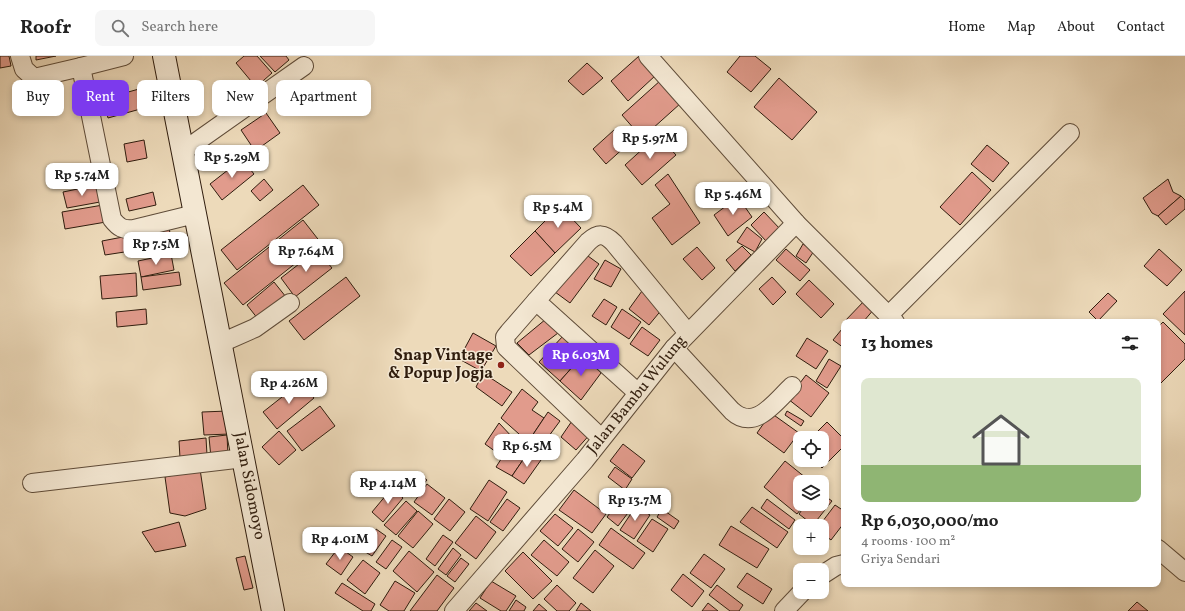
<!DOCTYPE html>
<meta charset="utf-8">
<style>
:root{--surface:#fff;--page:#f6f6f6;--text:#222;--muted:#767676;--line:#e0e0e0;--accent:#7c3aed}
body{margin:0;font-family:Vollkorn,serif;background:var(--page);color:var(--text);height:100vh;display:flex;flex-direction:column;font-size:15px;white-space:nowrap}
*{box-sizing:border-box;margin:0}
p{font-size:13px;color:var(--muted)}
.icon{flex:none;width:22px;height:22px;fill:none;stroke:currentColor;stroke-width:2;stroke-linecap:round;stroke-linejoin:round}
.map{position:relative;flex:1;overflow:hidden}
.sheet{position:absolute;left:841px;top:263px;width:320px;height:268px;display:flex;flex-direction:column;background:var(--surface);border-radius:8px;box-shadow:0 2px 6px #0003}
.sheet>*{flex:none}
.guide{position:absolute;left:12px;top:24px;width:380px;height:36px;display:flex;gap:8px}
.tools{position:absolute;left:793px;top:375px;display:grid;gap:8px}
.tools a{display:grid;place-items:center;width:36px;height:36px;border-radius:8px;background:var(--surface);box-shadow:0 2px 6px #0003;font-size:20px}
.price{position:absolute;translate:-50% -34px;padding:0 9px;border-radius:8px;background:#fff;color:#222;font-size:13px;line-height:26px;filter:drop-shadow(0 1px 2px #0008)}
.price::after{content:'';position:absolute;left:50%;top:24px;width:12px;height:9px;margin-left:-6px;background:inherit;clip-path:polygon(0 0,100% 0,50% 100%)}
.price.current{background:var(--accent);color:#fff}
ul{padding:0;list-style:none}
li{display:grid;align-content:center;gap:8px;height:212px;padding:0 20px}
li span{display:grid;place-items:center;height:124px;border-radius:8px;color:#555}
li>.icon{margin-inline-start:auto}
span .icon{width:72px;height:72px;fill:#fffc;stroke-width:1}
li b{font-size:17px}
h2{display:flex;justify-content:space-between;align-items:center;height:48px;padding:0 20px;font-size:17px}
.tag{padding:0 14px;border-radius:8px;background:var(--surface);box-shadow:0 2px 6px #0003;font-size:14px;line-height:36px}
.tag.current{background:var(--accent);color:#fff}
header{display:flex;align-items:center;gap:24px;box-sizing:border-box;height:56px;padding:0 20px;background:var(--surface);border-bottom:1px solid var(--line)}
header strong{font-size:19px}
nav{display:flex;gap:22px;margin-inline-start:auto;font-size:14px}
.search{width:280px;height:36px;background:var(--page);display:flex;align-items:center;gap:10px;box-sizing:border-box;padding:0 14px;border-radius:8px;color:var(--muted);font-size:15px}
.map>svg:first-child{display:block}
.building{fill:#e19b8c;stroke:#301d0e}
.lines{fill:none;stroke-linecap:round;stroke-linejoin:round}
.street-casing{stroke:#5f4c39;stroke-width:20}
.secondary-casing{stroke:#301d0e;stroke-width:24}
.street{stroke:#f3e7d2;stroke-width:18}
.secondary{stroke:#f3e7d2;stroke-width:22}
.poi-dot{fill:#8f2418;stroke:#f3e7d2;stroke-width:1.5}
.labels{text-anchor:middle;dominant-baseline:central;stroke-width:3;stroke-linejoin:round;paint-order:stroke}
.poi-label{font-size:16px;font-weight:bold;fill:#301d0e;stroke:#f3e7d2;text-anchor:end}
.street-label{font-size:16px;fill:#301d0e;stroke:#f3e7d2}
</style>
<header>
<strong>Roofr</strong>
<div class="search"><svg class="icon" aria-label="search" viewBox="0 0 24 24"><circle cx="10" cy="10" r="6"/><path d="M15 15l6 6"/></svg>Search here</div>
<nav><a>Home</a><a>Map</a><a>About</a><a>Contact</a></nav>
</header>
<div class="map">
<svg width="1185" height="555" viewBox="0 0 1185 555">
<rect width="100%" height="100%" fill="#eddaba"/>
<filter id="stains"><feTurbulence type="fractalNoise" baseFrequency=".005" numOctaves="4"/><feColorMatrix values="0 0 0 0 .2 0 0 0 0 .09 0 0 0 0 .02 0 0 0 .5 -.17"/></filter>
<radialGradient id="worn" r=".72"><stop offset=".6" stop-color="#630" stop-opacity="0"/><stop offset="1" stop-color="#630" stop-opacity=".3"/></radialGradient>
<g class="building">
<polygon points="0,0 9,0 11,10 0,12"/>
<polygon points="36,0 56,0 36,4"/>
<polygon points="244,0 257,0 272,17 256,31 236,7"/>
<polygon points="260,0 286,0 289,4 275,16"/>
<polygon points="639,0 656,19 628,45 611,25"/>
<polygon points="740,0 755,0 771,13 751,36 727,16"/>
<polygon points="587,7 603,22 583,39 568,25"/>
<polygon points="779,22 817,56 792,84 754,51"/>
<polygon points="661,24 681,47 642,82 622,59"/>
<polygon points="139,33 144,52 108,62 103,43"/>
<polygon points="266,57 280,77 255,95 241,74"/>
<polygon points="614,74 627,89 606,108 593,93"/>
<polygon points="658,79 676,99 642,129 625,109"/>
<polygon points="144,84 147,102 127,106 124,88"/>
<polygon points="987,89 1009,107 993,126 971,108"/>
<polygon points="232,93 239,101 222,115 215,106"/>
<polygon points="242,103 254,118 222,144 210,128"/>
<polygon points="73,114 76,126 55,130 53,118"/>
<polygon points="972,116 991,134 960,169 940,151"/>
<polygon points="668,118 700,167 672,189 652,162 670,148 655,129"/>
<polygon points="264,123 273,134 260,145 251,135"/>
<polygon points="1168,123 1173,136 1181,140 1158,160 1152,157 1143,142"/>
<polygon points="97,129 100,146 67,152 63,136"/>
<polygon points="303,129 319,149 237,214 221,194"/>
<polygon points="153,136 156,149 129,155 126,143"/>
<polygon points="1181,140 1185,144 1185,153 1166,169 1158,160"/>
<polygon points="738,141 752,161 728,180 714,159"/>
<polygon points="103,149 106,166 65,173 62,156"/>
<polygon points="560,150 581,172 555,197 535,175"/>
<polygon points="764,156 781,174 767,186 751,169"/>
<polygon points="303,164 321,187 243,249 224,227"/>
<polygon points="747,171 762,183 755,196 737,186"/>
<polygon points="169,172 173,192 137,200 133,180"/>
<polygon points="535,175 555,197 531,220 510,200"/>
<polygon points="128,180 131,195 105,199 102,185"/>
<polygon points="803,188 814,195 806,207 796,200"/>
<polygon points="742,190 751,199 735,215 726,204"/>
<polygon points="697,191 715,212 702,224 683,203"/>
<polygon points="786,193 810,214 800,225 776,204"/>
<polygon points="1159,193 1182,214 1167,230 1144,210"/>
<polygon points="317,194 332,212 295,241 281,222"/>
<polygon points="581,195 599,208 570,247 551,233"/>
<polygon points="171,198 174,214 141,221 138,205"/>
<polygon points="605,204 621,213 611,231 594,223"/>
<polygon points="179,216 181,229 143,234 141,221"/>
<polygon points="136,217 137,240 102,243 100,220"/>
<polygon points="346,221 360,240 304,284 289,265"/>
<polygon points="772,221 786,236 773,249 759,233"/>
<polygon points="809,224 834,248 821,262 796,238"/>
<polygon points="274,226 286,241 258,263 247,249"/>
<polygon points="642,235 663,252 649,269 629,253"/>
<polygon points="1185,235 1185,279 1163,258"/>
<polygon points="1108,237 1117,245 1098,265 1089,256"/>
<polygon points="604,243 617,251 606,269 592,260"/>
<polygon points="866,243 875,252 863,266 844,266"/>
<polygon points="146,253 147,268 117,271 116,256"/>
<polygon points="622,253 641,266 629,283 611,271"/>
<polygon points="546,263 558,277 529,299 517,287"/>
<polygon points="1163,266 1185,288 1185,303 1158,330 1158,271"/>
<polygon points="642,271 660,284 648,300 630,288"/>
<polygon points="842,273 844,274 844,292 833,284"/>
<polygon points="473,277 496,290 481,315 459,303"/>
<polygon points="563,280 583,299 560,325 539,306"/>
<polygon points="807,282 828,295 816,313 796,300"/>
<polygon points="583,299 601,317 581,344 560,325"/>
<polygon points="829,303 841,310 827,332 816,325"/>
<polygon points="483,317 512,336 502,350 476,331"/>
<polygon points="806,319 829,337 811,361 788,343"/>
<polygon points="301,326 314,342 277,373 263,356"/>
<polygon points="522,333 538,346 532,354 544,362 528,386 501,362"/>
<polygon points="320,350 335,370 302,395 287,375"/>
<polygon points="228,355 230,378 204,379 202,356"/>
<polygon points="787,355 804,365 801,370 785,359"/>
<polygon points="548,356 560,365 540,392 528,386"/>
<polygon points="771,357 799,377 784,397 757,377"/>
<polygon points="574,362 592,376 576,394 561,381"/>
<polygon points="827,366 844,383 844,390 822,412 814,404 822,404 822,382 811,382"/>
<polygon points="499,367 514,383 503,401 485,388"/>
<polygon points="279,375 296,394 279,409 262,391"/>
<polygon points="227,379 228,400 211,402 209,381"/>
<polygon points="206,382 207,399 180,402 179,385"/>
<polygon points="514,383 529,395 512,420 496,411"/>
<polygon points="623,388 645,405 632,422 610,405"/>
<polygon points="529,395 541,404 524,428 512,420"/>
<polygon points="785,405 811,426 800,426 800,448 805,448 797,458 764,431"/>
<polygon points="615,411 632,423 625,434 608,421"/>
<polygon points="200,413 206,453 185,460 170,457 165,421"/>
<polygon points="419,418 427,424 412,441 405,435"/>
<polygon points="489,424 507,436 488,465 470,453"/>
<polygon points="427,428 445,442 432,459 414,446"/>
<polygon points="392,432 403,442 383,466 372,456"/>
<polygon points="574,434 606,458 592,477 559,454"/>
<polygon points="822,438 832,445 813,469 799,458 806,448 822,448"/>
<polygon points="623,440 634,449 618,470 607,461"/>
<polygon points="449,443 465,456 450,475 434,463"/>
<polygon points="507,443 520,452 503,475 490,466"/>
<polygon points="767,443 795,464 789,473 761,452"/>
<polygon points="406,445 417,455 396,479 384,469"/>
<polygon points="835,449 844,455 844,467 831,484 822,477 822,470 819,470"/>
<polygon points="636,450 650,459 634,483 620,474"/>
<polygon points="752,451 788,476 777,492 740,466"/>
<polygon points="662,453 679,465 674,473 657,461"/>
<polygon points="418,455 433,468 413,492 398,480"/>
<polygon points="555,458 573,472 558,490 540,475"/>
<polygon points="476,460 496,476 476,503 455,487"/>
<polygon points="652,463 668,473 653,496 637,485"/>
<polygon points="179,466 186,490 155,496 142,476"/>
<polygon points="731,470 769,493 757,512 719,489"/>
<polygon points="611,472 645,497 633,513 599,489"/>
<polygon points="376,473 386,480 372,500 362,494"/>
<polygon points="578,473 594,486 578,506 562,493"/>
<polygon points="443,479 453,486 435,510 426,503"/>
<polygon points="392,484 402,491 386,513 376,506"/>
<polygon points="544,484 569,506 557,520 531,499"/>
<polygon points="339,491 353,501 341,519 326,508"/>
<polygon points="453,492 461,499 446,519 438,513"/>
<polygon points="595,494 614,510 593,537 573,522"/>
<polygon points="409,495 434,516 417,536 393,515"/>
<polygon points="523,496 552,525 533,543 505,515"/>
<polygon points="704,498 725,513 711,532 690,517"/>
<polygon points="245,500 253,532 244,534 236,502"/>
<polygon points="461,502 469,508 455,526 447,520"/>
<polygon points="363,504 380,517 365,538 347,524"/>
<polygon points="747,517 772,533 763,548 737,531"/>
<polygon points="683,518 704,535 692,551 671,534"/>
<polygon points="437,519 454,532 437,555 410,555"/>
<polygon points="395,525 415,537 404,555 389,555 380,549"/>
<polygon points="491,525 516,540 506,555 501,555 480,542"/>
<polygon points="342,527 375,548 371,555 363,555 335,537"/>
<polygon points="557,529 576,547 569,555 557,555 544,543"/>
<polygon points="717,529 743,549 739,555 730,555 709,539"/>
<polygon points="516,544 526,551 524,555 509,555"/>
<polygon points="1137,546 1148,555 1128,555"/>
<polygon points="476,547 487,555 469,555"/>
<polygon points="581,547 591,555 576,555"/>
<polygon points="708,547 718,555 702,555"/>
<polygon points="539,548 547,555 533,555"/>
</g>
<g class="lines">
<g class="street-casing">
<g id="street">
<polyline points="20,0 24,13 34,22 81,11"/>
<path d="M124 0 81 11 112 163C119 172 123 174 134 173L195 158"/>
<polyline points="648,0 796,167 895,266"/>
<polyline points="182,96 304,10"/>
<polyline points="536,245 509,276 505,281 506,291 601,382"/>
<polyline points="889,259 1070,77"/>
<polyline points="221,287 255,272 290,247"/>
<path d="M674 292 732 355C755 376 775 346 792 330"/>
<path d="M638 337 536 245 588 186C598 177 604 177 614 187L688 277"/>
<polyline points="32,427 244,402"/>
<polyline points="1158,493 1185,516"/>
<polyline points="822,519 836,510 844,508"/>
<polyline points="454,555 585,404 674,292 796,167"/>
<polyline points="784,555 802,536"/>
</g>
</g>
<g class="secondary-casing">
<polyline id="secondary" points="164,0 273,555"/>
</g>
<use href="#street" class="street"/>
<use href="#secondary" class="secondary"/>
</g>
<circle class="poi-dot" cx="501" cy="309" r="4"/>
<g class="labels">
<g class="poi-label">
<text x="493" y="300">Snap Vintage<tspan x="493" dy="18">&amp; Popup Jogja</tspan></text>
</g>
<g class="street-label">
<text transform="translate(637 339) rotate(-51)">Jalan Bambu Wulung</text>
<text transform="translate(249 430) rotate(79)">Jalan Sidomoyo</text>
</g>
</g>
<rect width="100%" height="100%" filter="url(#stains)"/>
<rect width="100%" height="100%" fill="url(#worn)"/>
</svg>
<div class="tools">
<a><svg class="icon" aria-label="locate" viewBox="0 0 24 24"><circle cx="12" cy="12" r="6"/><path d="M12 2v4M12 18v4M2 12h4M18 12h4"/></svg></a>
<a><svg class="icon" aria-label="layers" viewBox="0 0 24 24"><path d="M12 4l9 5-9 5-9-5zM3 14l9 5 9-5"/></svg></a>
<a>+</a>
<a>−</a>
</div>
<b class="price" style="left:650px;top:104px">Rp 5.97M</b>
<b class="price" style="left:232px;top:123px">Rp 5.29M</b>
<b class="price" style="left:82px;top:141px">Rp 5.74M</b>
<b class="price" style="left:733px;top:160px">Rp 5.46M</b>
<b class="price" style="left:558px;top:173px">Rp 5.4M</b>
<b class="price" style="left:156px;top:210px">Rp 7.5M</b>
<b class="price" style="left:306px;top:217px">Rp 7.64M</b>
<b class="price current" style="left:581px;top:321px">Rp 6.03M</b>
<b class="price" style="left:289px;top:349px">Rp 4.26M</b>
<b class="price" style="left:527px;top:412px">Rp 6.5M</b>
<b class="price" style="left:388px;top:449px">Rp 4.14M</b>
<b class="price" style="left:635px;top:466px">Rp 13.7M</b>
<b class="price" style="left:340px;top:505px">Rp 4.01M</b>
<div class="guide">
<a class="tag">Buy</a>
<a class="tag current">Rent</a>
<a class="tag">Filters</a>
<a class="tag">New</a>
<a class="tag">Apartment</a>
</div>
<section class="sheet">
<h2>13 homes<svg class="icon" aria-label="filters" viewBox="0 0 24 24"><path d="M4 7h16M4 17h16"/><circle cx="9" cy="7" r="2"/><circle cx="15" cy="17" r="2"/></svg></h2>
<ul>
<li><span style="background:linear-gradient(#dfe7d0 70%,#8fb573 0)"><svg class="icon" aria-label="home" viewBox="0 0 24 24"><path d="M3 11l9-7 9 7M6 9v11h12V9"/></svg></span><div><b>Rp 6,030,000/mo</b><p>4 rooms · 100 m²</p><p>Griya Sendari</p></div></li>
</ul>
</section>
</div>
